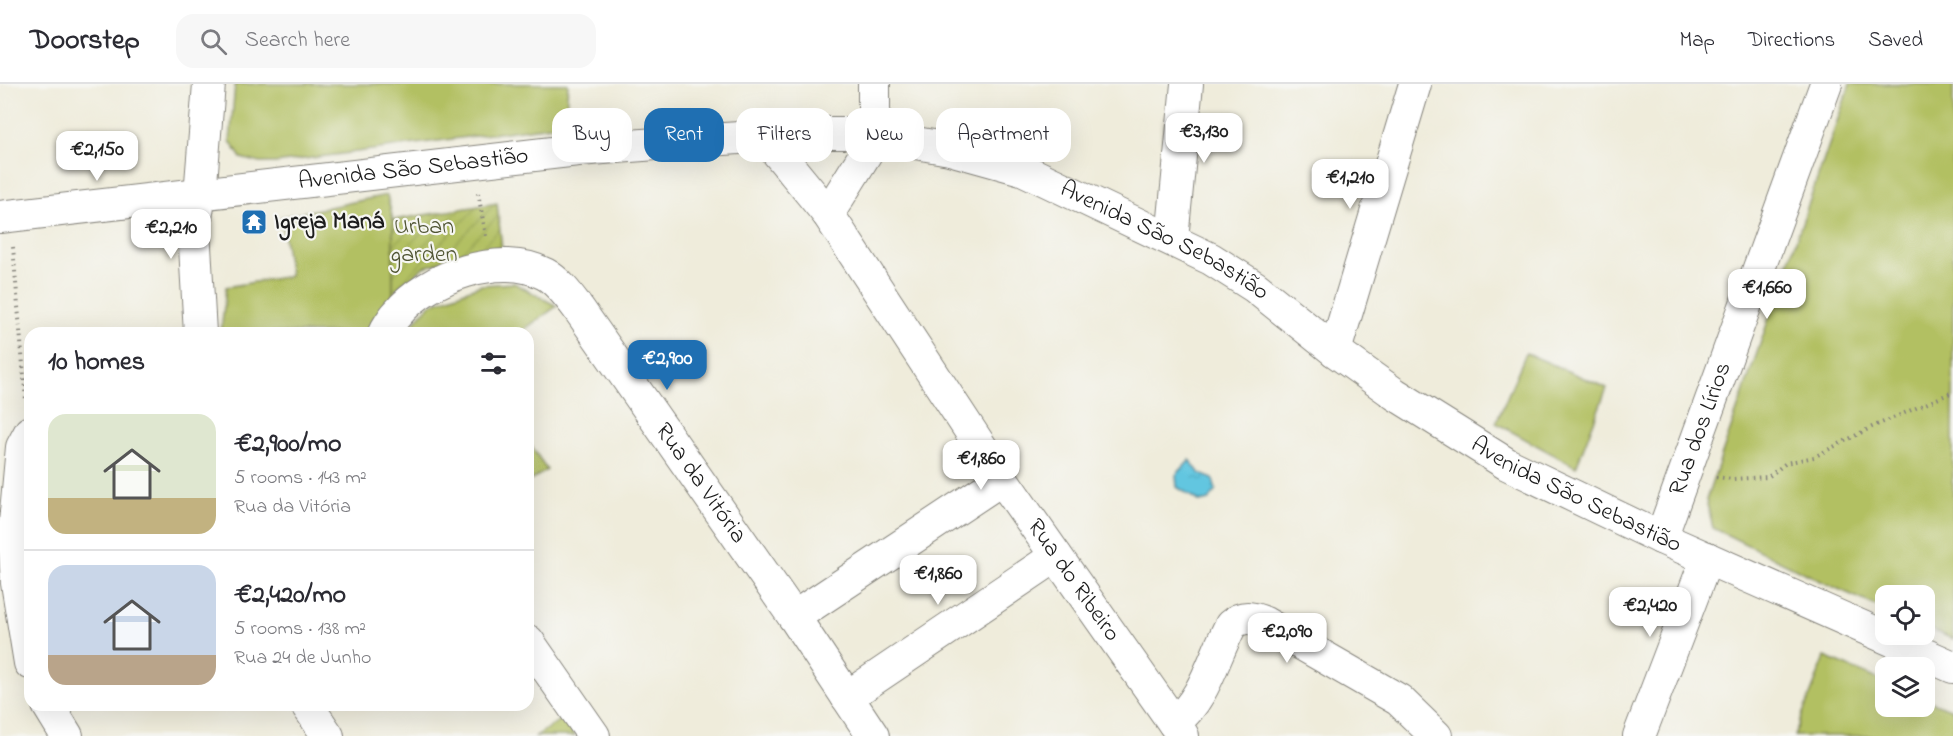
<!DOCTYPE html>
<meta charset="utf-8">
<style>
:root{--surface:#fff;--page:#f7f7f7;--text:#2b2b33;--muted:#7c7c81;--line:#e1e1e2;--accent:#1f6fb2}
body{margin:0;font-family:"Indie Flower",sans-serif;background:var(--page);color:var(--text);height:100vh;display:flex;flex-direction:column;font-size:22px;white-space:nowrap}
*{box-sizing:border-box;margin:0}
p{font-size:20px;color:var(--muted)}
.icon{flex:none;width:33px;height:33px;fill:none;stroke:currentColor;stroke-width:2;stroke-linecap:round;stroke-linejoin:round}
.map{position:relative;flex:1;overflow:hidden}
.sheet{position:absolute;left:24px;top:243px;width:510px;height:384px;display:flex;flex-direction:column;background:var(--surface);border-radius:18px;box-shadow:0 6px 24px #0002}
.sheet>*{flex:none}
.top-card{position:absolute;left:552px;top:24px;width:570px;height:54px;display:flex;gap:12px}
.controls{position:absolute;left:1875px;top:501px;display:grid;gap:12px}
.controls a{display:grid;place-items:center;width:60px;height:60px;border-radius:12px;background:var(--surface);box-shadow:0 6px 24px #0002;font-size:30px}
.price{position:absolute;translate:-50% -51px;padding:0 14px;border-radius:12px;background:#fff;color:#222;font-size:20px;line-height:39px;filter:drop-shadow(0 2px 3px #0008)}
.price::after{content:'';position:absolute;left:50%;top:36px;width:18px;height:14px;margin-left:-9px;background:inherit;clip-path:polygon(0 0,100% 0,50% 100%)}
.price.on{background:var(--accent);color:#fff}
ul{padding:0;list-style:none}
li{display:flex;align-items:center;gap:18px;height:150px;padding:0 24px}
li+li{border-top:2px solid var(--line)}
li span{display:grid;place-items:center;flex:none;width:168px;height:120px;border-radius:18px;color:#555}
li>.icon{margin-inline-start:auto}
span .icon{width:72px;height:72px;fill:#fffc;stroke-width:1}
li b{font-size:26px}
h2{display:flex;justify-content:space-between;align-items:center;height:72px;padding:0 24px;font-size:26px}
.tag{padding:0 21px;border-radius:18px;background:var(--surface);box-shadow:0 6px 24px #0002;font-size:21px;line-height:54px}
.tag.on{background:var(--accent);color:#fff}
header{display:flex;align-items:center;gap:36px;box-sizing:border-box;height:84px;padding:0 30px;background:var(--surface);border-bottom:2px solid var(--line)}
header strong{font-size:28px}
nav{display:flex;gap:33px;margin-inline-start:auto;font-size:21px}
.search{width:420px;height:54px;background:var(--page);display:flex;align-items:center;gap:15px;box-sizing:border-box;padding:0 21px;border-radius:18px;color:var(--muted);font-size:22px}
.map>svg:first-child{display:block}
.grass{fill:#b2c062;stroke:#676e3f;stroke-width:1.5}
.garden{fill:url(#garden-furrows);stroke:#676e3f;stroke-width:1.5}
.water{fill:url(#water-ripples);stroke:#3f717e;stroke-width:1.5}
.lines{fill:none;stroke-linecap:round;stroke-linejoin:round}
.minor-casing{stroke:#86847c;stroke-width:34}
.path{stroke:#86847c;stroke-width:4;stroke-dasharray:1.5 4.5;stroke-linecap:butt}
.minor{stroke:#fff;stroke-width:32}
.labels{text-anchor:middle;dominant-baseline:central;stroke-width:4.5;stroke-linejoin:round;paint-order:stroke}
.street-label{font-size:24px;fill:#1c1c1c;stroke:#f6f6f2}
.poi-label{font-size:24px;font-weight:bold;fill:#1c1c1c;stroke:#f6f6f2;text-anchor:start}
.park-label{font-size:24px;fill:#505534;stroke:#f6f6f2}
</style>
<header>
<strong>Doorstep</strong>
<div class="search"><svg class="icon" aria-label="search" viewBox="0 0 24 24"><circle cx="10" cy="10" r="6"/><path d="M15 15l6 6"/></svg>Search here</div>
<nav><a>Map</a><a>Directions</a><a>Saved</a></nav>
</header>
<div class="map">
<svg width="1953" height="652" viewBox="0 0 1953 652">
<defs>
<pattern id="garden-furrows" width="10" height="10" patternUnits="userSpaceOnUse" patternTransform="scale(1.5)"><rect width="10" height="10" fill="#b2c062"/><path d="M-1 1l2-2M0 10L10 0M9 11l2-2" fill="none" stroke="#98a454"/></pattern>
<pattern id="water-ripples" width="26" height="14" patternUnits="userSpaceOnUse" patternTransform="scale(1.5)"><rect width="26" height="14" fill="#62c6e0"/><path d="M2 4q2-2 4 0t4 0M15 11q2-2 4 0t4 0" fill="none" stroke="#54aac0"/></pattern>
</defs>
<rect width="100%" height="100%" fill="#f6f6f2"/>
<filter id="ink" filterUnits="userSpaceOnUse"><feTurbulence type="fractalNoise" baseFrequency=".0167" numOctaves="2"/><feDisplacementMap in="SourceGraphic" scale="12" xChannelSelector="R" yChannelSelector="G"/><feConvolveMatrix kernelMatrix="1 2 1 2 8 2 1 2 1" color-interpolation-filters="sRGB"/></filter>
<filter id="wash" filterUnits="userSpaceOnUse"><feTurbulence type="fractalNoise" baseFrequency=".008" numOctaves="4" result="noise"/><feDisplacementMap in="SourceGraphic" scale="24" xChannelSelector="R" yChannelSelector="G"/><feGaussianBlur stdDeviation="1.35" result="paint"/><feColorMatrix in="noise" values="0 0 0 0 0 0 0 0 0 0 0 0 0 0 0 0 0 1.4 0 .05"/><feComposite in="paint" operator="in"/></filter>
<g filter="url(#wash)">
<rect width="100%" height="100%" fill="#efecdb"/>
<g class="grass">
<polygon points="235,0 568,0 565,40 275,79 260,79 241,74 230,57"/>
<polygon points="1850,0 1953,0 1953,555 1925,543 1924,512 1886,512 1885,526 1827,500 1713,444 1706,416"/>
<polygon points="387,111 393,136 393,216 365,249 221,249 226,203 290,192 281,133"/>
<polygon points="514,199 557,222 519,249 404,249 431,220 481,201"/>
<polygon points="1526,269 1607,304 1576,383 1496,339"/>
<polygon points="528,357 547,386 528,398"/>
<polygon points="1825,573 1885,598 1886,622 1924,622 1925,615 1953,626 1953,652 1794,652"/>
<polygon points="563,634 575,652 536,652"/>
</g>
<polygon class="garden" points="497,119 502,165 423,183 393,216 393,136"/>
<polygon class="water" points="1190,376 1200,390 1213,395 1216,407 1209,416 1200,418 1177,403 1176,391"/>
</g>
<g filter="url(#ink)">
<g class="lines">
<g class="minor-casing">
<g id="minor">
<path id="s1" d="M764 52 828 130 1002 395 1183 652"/>
<polyline points="828,130 866,69 874,32 874,0"/>
<path id="s2" d="M0 133 578 66 708 56 820 49H851L870 51 950 65 1022 85 1211 175 1255 203 1335 267 1395 310 1507 380 1661 454 1953 583"/>
<polyline points="1172,155 1187,0"/>
<polyline points="200,249 194,145 200,111 209,0"/>
<path id="s3" d="M384 249C388 243 392 235 397 230 427 193 501 166 545 190 558 197 569 212 578 224L794 533 873 652"/>
<polyline points="1335,267 1415,0"/>
<polyline points="30,348 22,363 14,450 17,499 30,579"/>
<path id="s4" d="M1661 454 1826 0"/>
<polyline points="794,533 1002,395"/>
<polyline points="528,557 594,652"/>
<polyline points="847,613 1056,472"/>
<polyline points="48,621 67,652"/>
<polyline points="307,621 328,652"/>
<path d="M1174 639C1205 615 1213 574 1231 541 1242 531 1252 533 1265 539L1399 616 1436 652"/>
<polyline points="1639,652 1707,474"/>
</g>
</g>
<g class="path">
<polyline points="478,109 486,152"/>
<polyline points="13,163 26,317"/>
<polyline points="1716,393 1733,395 1768,393 1786,379 1814,373 1872,343 1953,308"/>
</g>
<use href="#minor" class="minor"/>
</g>
</g>
<defs>
<g id="temple-square" transform="scale(1.35)"><rect x="-9" y="-9" width="18" height="18" rx="4" fill="#1f6fb2" stroke="#f6f6f2"/><path d="M0-6L5-2H3V0L6.5 2.5H4V6H1.5V3h-3V6H-4V2.5H-6.5L-3 0V-2H-5Z" fill="#fff"/></g>
</defs>
<g fill-rule="evenodd">
<use href="#temple-square" x="254" y="138"/>
</g>
<g class="labels">
<g class="street-label">
<text stroke="none"><textPath href="#s2" startOffset="416">Avenida São Sebastião</textPath></text>
<text stroke="none"><textPath href="#s2" startOffset="1190">Avenida São Sebastião</textPath></text>
<text stroke="none"><textPath href="#s4" startOffset="116">Rua dos Lírios</textPath></text>
<text stroke="none"><textPath href="#s3" startOffset="448">Rua da Vitória</textPath></text>
<text stroke="none"><textPath href="#s2" startOffset="1676">Avenida São Sebastião</textPath></text>
<text stroke="none"><textPath href="#s1" startOffset="542">Rua do Ribeiro</textPath></text>
</g>
<g class="poi-label">
<text x="274" y="138">Igreja Maná</text>
</g>
<g class="park-label">
<text x="424" y="143">Urban<tspan x="424" dy="28">garden</tspan></text>
</g>
</g>
</svg>
<div class="controls">
<a><svg class="icon" aria-label="locate" viewBox="0 0 24 24"><circle cx="12" cy="12" r="6"/><path d="M12 2v4M12 18v4M2 12h4M18 12h4"/></svg></a>
<a><svg class="icon" aria-label="layers" viewBox="0 0 24 24"><path d="M12 4l9 5-9 5-9-5zM3 14l9 5 9-5"/></svg></a>
</div>
<b class="price" style="left:1204px;top:80px">€3,130</b>
<b class="price" style="left:97px;top:98px">€2,150</b>
<b class="price" style="left:1350px;top:126px">€1,210</b>
<b class="price" style="left:171px;top:176px">€2,210</b>
<b class="price" style="left:1767px;top:236px">€1,660</b>
<b class="price on" style="left:667px;top:307px">€2,900</b>
<b class="price" style="left:981px;top:407px">€1,860</b>
<b class="price" style="left:938px;top:522px">€1,860</b>
<b class="price" style="left:1650px;top:554px">€2,420</b>
<b class="price" style="left:1287px;top:580px">€2,090</b>
<div class="top-card">
<a class="tag">Buy</a>
<a class="tag on">Rent</a>
<a class="tag">Filters</a>
<a class="tag">New</a>
<a class="tag">Apartment</a>
</div>
<section class="sheet">
<h2>10 homes<svg class="icon" aria-label="filters" viewBox="0 0 24 24"><path d="M4 7h16M4 17h16"/><circle cx="9" cy="7" r="2"/><circle cx="15" cy="17" r="2"/></svg></h2>
<ul>
<li><span style="background:linear-gradient(#dfe7d0 70%,#c2b280 0)"><svg class="icon" aria-label="home" viewBox="0 0 24 24"><path d="M3 11l9-7 9 7M6 9v11h12V9"/></svg></span><div><b>€2,900/mo</b><p>5 rooms · 143 m²</p><p>Rua da Vitória</p></div></li>
<li><span style="background:linear-gradient(#c9d6e8 75%,#b9a48a 0)"><svg class="icon" aria-label="home" viewBox="0 0 24 24"><path d="M3 11l9-7 9 7M6 9v11h12V9"/></svg></span><div><b>€2,420/mo</b><p>5 rooms · 138 m²</p><p>Rua 24 de Junho</p></div></li>
</ul>
</section>
</div>
